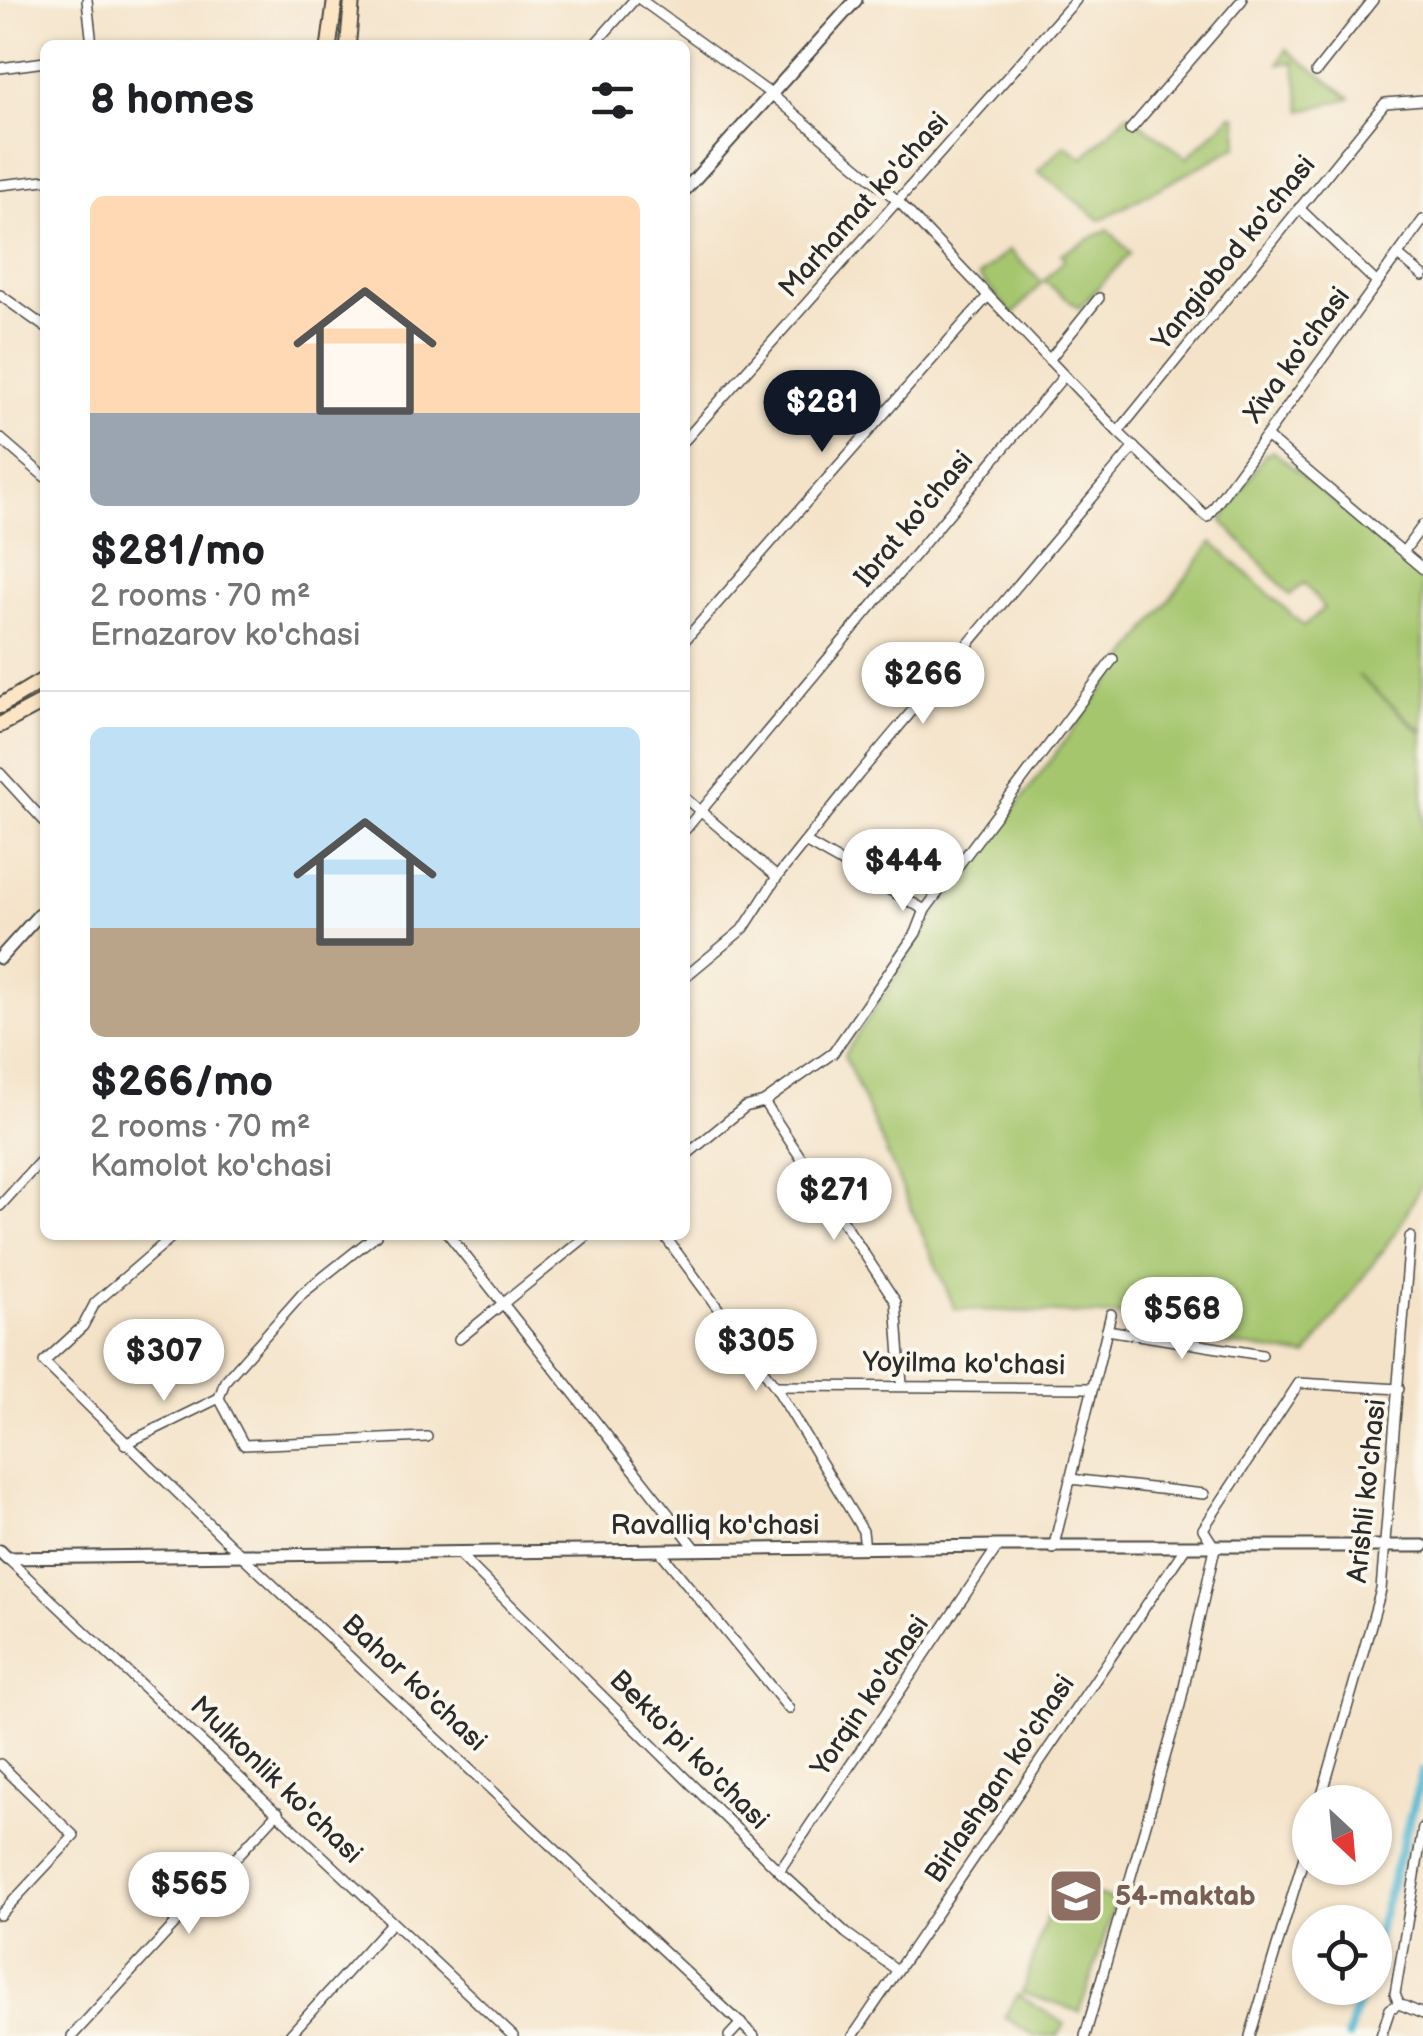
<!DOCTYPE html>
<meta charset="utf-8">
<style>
:root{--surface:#fff;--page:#f2f2f2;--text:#202124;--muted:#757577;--line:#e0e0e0;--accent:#111827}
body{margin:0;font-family:"Balsamiq Sans",sans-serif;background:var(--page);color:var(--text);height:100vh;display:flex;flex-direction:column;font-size:38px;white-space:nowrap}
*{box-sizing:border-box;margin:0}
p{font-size:32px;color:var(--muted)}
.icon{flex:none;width:55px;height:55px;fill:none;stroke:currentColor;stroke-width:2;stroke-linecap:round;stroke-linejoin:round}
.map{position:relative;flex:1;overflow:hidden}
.side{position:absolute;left:40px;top:40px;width:650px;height:1200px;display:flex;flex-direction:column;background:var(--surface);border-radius:15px;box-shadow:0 2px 8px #0004}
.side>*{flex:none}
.needle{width:65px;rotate:154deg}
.controls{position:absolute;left:1292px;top:1785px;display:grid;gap:20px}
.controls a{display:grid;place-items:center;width:100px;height:100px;border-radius:50%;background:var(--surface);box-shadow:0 2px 8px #0004;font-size:50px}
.price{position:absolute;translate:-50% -85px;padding:0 22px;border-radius:35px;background:#fff;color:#222;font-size:32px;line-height:65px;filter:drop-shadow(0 2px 5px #0008)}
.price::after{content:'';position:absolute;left:50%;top:60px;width:30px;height:22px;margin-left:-15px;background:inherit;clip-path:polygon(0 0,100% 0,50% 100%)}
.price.on{background:var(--accent);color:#fff}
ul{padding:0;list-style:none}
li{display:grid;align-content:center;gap:20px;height:530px;padding:0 50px}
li+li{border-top:2px solid var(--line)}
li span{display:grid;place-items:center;height:310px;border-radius:15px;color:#555}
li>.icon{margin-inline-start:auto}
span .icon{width:180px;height:180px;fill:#fffc;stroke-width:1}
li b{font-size:42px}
h2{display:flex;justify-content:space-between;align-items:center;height:120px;padding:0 50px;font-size:42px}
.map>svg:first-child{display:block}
.green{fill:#a6c66e;stroke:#68784c;stroke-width:2.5}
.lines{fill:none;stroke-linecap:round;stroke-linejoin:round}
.canal{stroke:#53b7d1;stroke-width:9}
.minor-casing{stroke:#494743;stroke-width:12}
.tertiary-casing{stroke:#494743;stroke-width:15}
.secondary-casing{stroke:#494743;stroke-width:18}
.minor{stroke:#fff;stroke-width:9}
.tertiary{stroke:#fff;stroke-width:11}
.secondary{stroke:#fce5c4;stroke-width:14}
.labels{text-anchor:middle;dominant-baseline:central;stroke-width:8;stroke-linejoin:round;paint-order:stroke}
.street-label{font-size:28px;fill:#2b2b2b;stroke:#fbf7ec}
.education-label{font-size:28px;font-weight:bold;fill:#785e54;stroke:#fbf7ec;text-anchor:start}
</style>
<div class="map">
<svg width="1423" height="2036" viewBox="0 0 1423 2036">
<rect width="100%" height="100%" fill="#fbf7ec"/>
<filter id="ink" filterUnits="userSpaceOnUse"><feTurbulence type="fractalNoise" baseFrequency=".01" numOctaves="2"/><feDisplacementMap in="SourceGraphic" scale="20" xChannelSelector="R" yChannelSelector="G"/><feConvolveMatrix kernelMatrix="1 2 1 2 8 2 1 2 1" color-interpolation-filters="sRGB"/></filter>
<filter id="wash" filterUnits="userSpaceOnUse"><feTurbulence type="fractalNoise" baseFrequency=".0048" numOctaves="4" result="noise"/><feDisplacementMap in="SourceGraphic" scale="40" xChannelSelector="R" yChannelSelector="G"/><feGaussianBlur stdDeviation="2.25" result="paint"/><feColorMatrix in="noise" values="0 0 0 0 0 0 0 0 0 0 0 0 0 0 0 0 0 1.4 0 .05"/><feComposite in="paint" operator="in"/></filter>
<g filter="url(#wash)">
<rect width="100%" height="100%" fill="#f4e3c9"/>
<g class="green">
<polygon points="1286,49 1351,98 1302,111 1294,62 1279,64"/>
<polygon points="1128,114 1187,158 1232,115 1237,117 1238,146 1100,220 1038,171 1065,145 1083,158"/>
<polygon points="1108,229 1130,253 1079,308 1044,281 1065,259 1061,254"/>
<polygon points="1009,250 1042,282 1013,315 979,276"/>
<polygon points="1273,451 1423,576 1423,732 1358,675 1423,734 1423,1182 1399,1227 1307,1356 1152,1333 1154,1317 955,1309 844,1055 935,916 1212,542 1304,626 1324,608 1304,583 1290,595 1222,521 1265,454"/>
<polygon points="1058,1882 1116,1901 1080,2012 1022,1993"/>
<polygon points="1018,1995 1065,2024 1058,2036 1035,2036 1004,2017"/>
</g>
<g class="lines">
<g class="canal">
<polyline points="1375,1942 1423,1771"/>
<polyline points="1348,2036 1362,1988"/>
</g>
</g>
</g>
<g filter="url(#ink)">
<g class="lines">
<g class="minor-casing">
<g id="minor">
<polyline points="87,0 92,45"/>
<polyline points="641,0 771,94 898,201 1118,432 1207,517 1423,220"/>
<polyline points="594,45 634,0"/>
<polyline points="0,68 45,62"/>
<polyline points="1316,72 1373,0"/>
<polyline points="1130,130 1242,0"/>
<polyline points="0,185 45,180"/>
<polyline points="1299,208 1377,283"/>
<polyline points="1398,255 1423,276"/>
<polyline points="0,295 45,327"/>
<polyline points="1049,360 1099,298"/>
<polyline points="1118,432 1385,103 1423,100"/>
<polyline points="1266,436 1423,569"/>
<polyline points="0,438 45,477"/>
<polyline points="685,440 1076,0"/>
<polyline points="1404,551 1423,525"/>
<polyline points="685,640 988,296"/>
<polyline points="0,773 45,822"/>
<polyline points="685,798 777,877"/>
<polyline points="685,830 1064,376"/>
<polyline points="805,842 925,910"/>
<polyline points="685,977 744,928 777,877 859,774 1134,447"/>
<polyline points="764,1102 896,1302 902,1385"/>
<polyline points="685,1156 745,1107 764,1102 833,1053 916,933 925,910 1113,659"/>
<polyline points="0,1206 45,1156"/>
<polyline points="174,1235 95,1303 83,1326 44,1362 240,1554 754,2036"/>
<polyline points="376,1235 303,1293 225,1381 219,1398 244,1445 427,1437"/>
<polyline points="449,1235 697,1550"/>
<polyline points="664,1235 775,1386 863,1531 865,1549"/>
<polyline points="1107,1330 1262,1355"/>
<polyline points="459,1339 588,1235"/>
<polyline points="775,1386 1093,1388"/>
<polyline points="125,1444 219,1398"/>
<polyline points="1070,1479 1204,1494"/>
<polyline points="1053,1549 1111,1314"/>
<polyline points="659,1550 789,1709"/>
<polyline points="457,1552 779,1871 846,1933 897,1970"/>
<polyline points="7,1558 513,2036"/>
<polyline points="0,1764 74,1836 0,1915"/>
<polyline points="1320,1802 1381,1590 1410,1237"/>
<polyline points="779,1871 998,1546"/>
<polyline points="1399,2004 1423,2014"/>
<polyline points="72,2036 278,1812"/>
<polyline points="289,2036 392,1922"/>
<polyline points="729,2036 741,2023"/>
<polyline points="853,2036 1185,1548"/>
<polyline points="1085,2036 1180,1705 1215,1548 1203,1529 1299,1383 1399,1389"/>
<polyline points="1250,2036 1310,1837"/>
<polyline points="1381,2036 1390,2009 1399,2004 1395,1994 1423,1828"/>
</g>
</g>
<g class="tertiary-casing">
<g id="tertiary">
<polyline points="685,190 856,0"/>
<polyline points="0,958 45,908"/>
<polyline points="0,1551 7,1558 998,1546 1423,1546"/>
</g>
</g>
<g class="secondary-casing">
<g id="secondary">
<polyline points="329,45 335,0"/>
<polyline points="348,45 352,0"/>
<polyline points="0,706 45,679"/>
<polyline points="0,725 45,701"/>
</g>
</g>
<use href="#minor" class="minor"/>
<use href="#tertiary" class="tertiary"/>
<use href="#secondary" class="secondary"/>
</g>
</g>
<defs>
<g id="school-square" transform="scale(2.875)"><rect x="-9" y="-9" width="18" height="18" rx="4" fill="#8d6e63" stroke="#fbf7ec"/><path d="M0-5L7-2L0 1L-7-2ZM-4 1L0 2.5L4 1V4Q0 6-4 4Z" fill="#fff"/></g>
</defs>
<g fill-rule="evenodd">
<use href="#school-square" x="1076" y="1896"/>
</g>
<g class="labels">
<g class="street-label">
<text transform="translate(864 205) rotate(-48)">Marhamat ko'chasi</text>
<text transform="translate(1234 253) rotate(-51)">Yangiobod ko'chasi</text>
<text transform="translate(1297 355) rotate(-54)">Xiva ko'chasi</text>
<text transform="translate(914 519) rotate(-50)">Ibrat ko'chasi</text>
<text transform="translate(964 1364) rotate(1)">Yoyilma ko'chasi</text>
<text transform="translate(1367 1491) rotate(-84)">Arishli ko'chasi</text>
<text x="715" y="1525">Ravalliq ko'chasi</text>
<text transform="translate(414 1683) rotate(43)">Bahor ko'chasi</text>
<text transform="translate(870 1696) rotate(-56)">Yorqin ko'chasi</text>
<text transform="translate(689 1750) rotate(45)">Bekto'pi ko'chasi</text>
<text transform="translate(1000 1779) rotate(-56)">Birlashgan ko'chasi</text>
<text transform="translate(276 1780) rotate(44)">Mulkonlik ko'chasi</text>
</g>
<g class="education-label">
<text x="1115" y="1896">54-maktab</text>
</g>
</g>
</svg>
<div class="controls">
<a><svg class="needle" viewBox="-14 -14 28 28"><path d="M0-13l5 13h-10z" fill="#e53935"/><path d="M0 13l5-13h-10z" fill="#757577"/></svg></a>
<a><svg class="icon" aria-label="locate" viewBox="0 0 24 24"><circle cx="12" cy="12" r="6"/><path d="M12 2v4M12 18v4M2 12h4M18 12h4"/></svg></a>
</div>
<b class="price on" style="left:822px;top:455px">$281</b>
<b class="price" style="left:923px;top:727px">$266</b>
<b class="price" style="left:903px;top:914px">$444</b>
<b class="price" style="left:834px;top:1243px">$271</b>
<b class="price" style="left:1182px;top:1362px">$568</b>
<b class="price" style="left:756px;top:1394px">$305</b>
<b class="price" style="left:164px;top:1404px">$307</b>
<b class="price" style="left:189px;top:1937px">$565</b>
<section class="side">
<h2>8 homes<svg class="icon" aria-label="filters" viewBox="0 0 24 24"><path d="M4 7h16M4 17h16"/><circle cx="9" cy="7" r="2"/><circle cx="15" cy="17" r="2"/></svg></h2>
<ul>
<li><span style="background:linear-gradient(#ffd9b3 70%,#9aa5b1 0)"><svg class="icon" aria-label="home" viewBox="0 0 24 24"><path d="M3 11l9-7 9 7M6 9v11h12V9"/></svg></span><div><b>$281/mo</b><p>2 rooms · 70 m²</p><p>Ernazarov ko'chasi</p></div></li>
<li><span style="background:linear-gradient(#bfe0f5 65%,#b9a48a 0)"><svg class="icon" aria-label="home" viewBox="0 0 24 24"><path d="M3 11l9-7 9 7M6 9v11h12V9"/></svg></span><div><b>$266/mo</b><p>2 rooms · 70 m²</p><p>Kamolot ko'chasi</p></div></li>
</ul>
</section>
</div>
